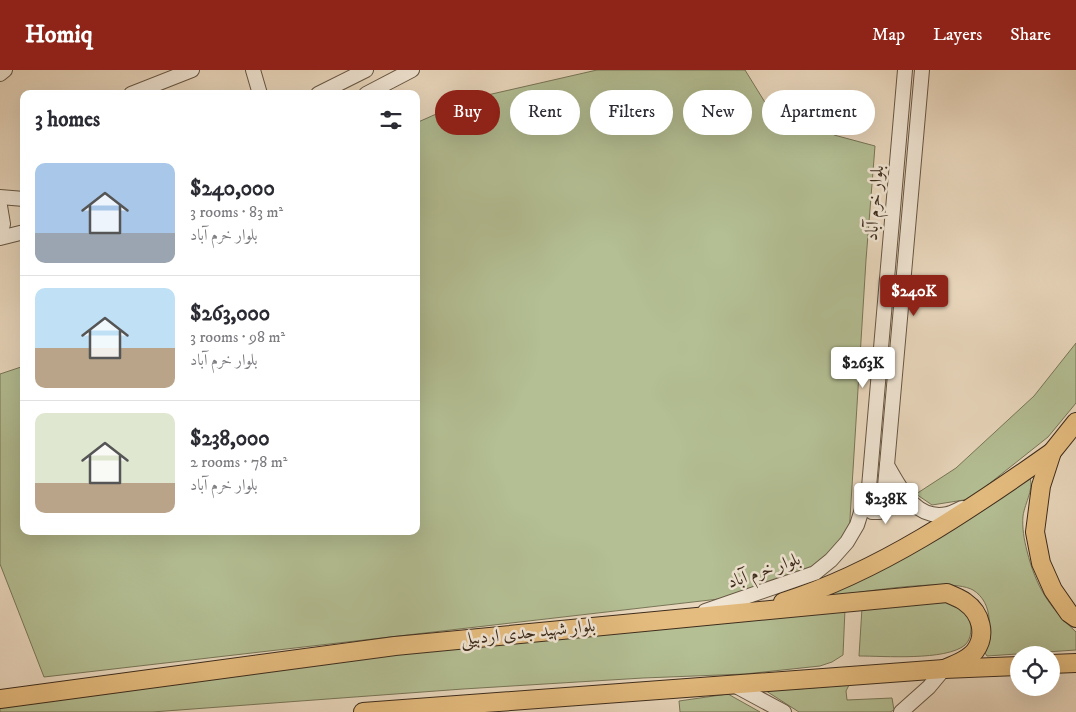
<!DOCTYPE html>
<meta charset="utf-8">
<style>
:root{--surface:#fff;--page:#f2f2f3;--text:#2b2b33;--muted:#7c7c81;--line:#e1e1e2;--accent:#8f2418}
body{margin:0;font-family:"IM FELL DW Pica",Amiri,serif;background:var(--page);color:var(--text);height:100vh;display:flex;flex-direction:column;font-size:19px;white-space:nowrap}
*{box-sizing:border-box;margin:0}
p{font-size:16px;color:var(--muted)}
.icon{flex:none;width:28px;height:28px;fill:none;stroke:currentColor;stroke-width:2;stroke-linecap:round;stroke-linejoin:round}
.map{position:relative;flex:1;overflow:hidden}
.details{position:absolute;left:20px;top:20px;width:400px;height:445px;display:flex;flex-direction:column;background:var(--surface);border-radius:10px;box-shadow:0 5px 20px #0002}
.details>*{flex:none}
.banner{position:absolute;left:435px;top:20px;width:475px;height:45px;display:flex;gap:10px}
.controls{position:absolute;left:1010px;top:576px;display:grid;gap:10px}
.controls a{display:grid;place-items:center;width:50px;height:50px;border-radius:50%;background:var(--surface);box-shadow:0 5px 20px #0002;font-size:25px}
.price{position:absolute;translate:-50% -42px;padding:0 11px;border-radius:5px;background:#fff;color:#222;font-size:16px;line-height:32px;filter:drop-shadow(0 1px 2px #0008)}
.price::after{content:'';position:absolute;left:50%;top:30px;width:15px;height:11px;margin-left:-8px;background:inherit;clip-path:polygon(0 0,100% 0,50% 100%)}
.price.current{background:var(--accent);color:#fff}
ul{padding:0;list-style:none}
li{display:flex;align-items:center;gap:15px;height:125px;padding:0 15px}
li+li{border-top:1px solid var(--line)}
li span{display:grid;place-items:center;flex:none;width:140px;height:100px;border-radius:10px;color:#555}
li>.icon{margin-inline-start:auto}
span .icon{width:60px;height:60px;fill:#fffc;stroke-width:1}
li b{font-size:21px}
h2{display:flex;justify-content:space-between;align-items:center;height:60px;padding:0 15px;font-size:21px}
.tag{padding:0 18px;border-radius:22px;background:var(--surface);box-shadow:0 5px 20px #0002;font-size:18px;line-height:45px}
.tag.current{background:var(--accent);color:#fff}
header{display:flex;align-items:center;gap:30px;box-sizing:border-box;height:70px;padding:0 25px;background:var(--accent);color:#fff}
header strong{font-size:24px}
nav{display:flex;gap:28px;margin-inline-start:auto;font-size:18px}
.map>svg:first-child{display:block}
.green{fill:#b4bf94;stroke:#787658}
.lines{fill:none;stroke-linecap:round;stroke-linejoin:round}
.minor-casing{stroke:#685744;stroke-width:16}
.major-casing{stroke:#3d2c1c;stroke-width:20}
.minor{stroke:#f1e6d5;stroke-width:14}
.major{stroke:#e5bc7f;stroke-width:18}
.labels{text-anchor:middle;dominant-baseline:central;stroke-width:5;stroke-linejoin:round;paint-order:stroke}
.street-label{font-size:18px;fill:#3d2c1c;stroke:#f1e6d5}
</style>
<header>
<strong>Homiq</strong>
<nav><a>Map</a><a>Layers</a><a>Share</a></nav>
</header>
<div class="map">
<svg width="1076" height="642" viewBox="0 0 1076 642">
<rect width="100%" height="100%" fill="#ead8be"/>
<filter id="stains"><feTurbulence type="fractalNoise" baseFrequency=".004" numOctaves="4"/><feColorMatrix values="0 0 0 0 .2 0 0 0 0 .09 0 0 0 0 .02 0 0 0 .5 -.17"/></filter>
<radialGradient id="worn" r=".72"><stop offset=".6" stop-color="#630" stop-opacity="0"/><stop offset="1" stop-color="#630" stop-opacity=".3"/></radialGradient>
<g class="green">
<polygon points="597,0 745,0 766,34 809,23 834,65 875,76 866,190 849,465 821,497 762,524 44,607 0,494 0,304 24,296 24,461 416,461 416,53 470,29"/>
<polygon points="1076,273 1076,333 1048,367 970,429 932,435 916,424 956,398 1034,326"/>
<path d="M1029 405C1035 418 1025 432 1023 446 1022 458 1024 469 1027 481 1036 517 1049 537 1076 562V580L987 586 985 583C991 562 994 533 973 520 945 504 813 530 776 536L900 490 977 444Z"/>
<path d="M943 531C955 535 972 542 971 557 971 564 970 570 965 575 946 591 883 586 859 586L862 538Z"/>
<polygon points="845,539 843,585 832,592 820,596 745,604 643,608 463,619 152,642 0,642 0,636 302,592"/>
<polygon points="849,615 846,621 847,630 892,628 894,640 890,642 799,642 763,619 799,619"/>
<polygon points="728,624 760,642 680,642 679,631"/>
</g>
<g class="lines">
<g class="minor-casing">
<g id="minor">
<polyline points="253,0 260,24"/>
<path d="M922 0 887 395C900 417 915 451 947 444 952 443 957 440 962 438"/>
<polyline points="0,4 5,0"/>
<polyline points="131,24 192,0"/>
<polyline points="318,24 366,0"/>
<polyline points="366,24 412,0"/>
<polyline points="0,127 24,129"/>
<polyline points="0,136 3,154 0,166"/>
<polyline points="0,168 24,162"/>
<polyline points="869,423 869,437 872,442 880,442 883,438 887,395"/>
<polyline points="705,541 815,503 831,490 847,472 857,455 869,417 905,0"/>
<polyline points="734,615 784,642"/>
<polyline points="901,642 929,617 944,599"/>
</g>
</g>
<g class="major-casing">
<g id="major">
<polyline points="1076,352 1052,382 1041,416 1035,462 1041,493 1053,520 1069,543 1076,548"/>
<path d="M783 532C879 502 970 440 1052 382"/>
<polyline points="1051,594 1076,593"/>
<path d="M0 629 395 576 947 523C953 526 960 528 965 532 981 543 987 565 975 581 968 590 954 595 944 599"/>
<polyline points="363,642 944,599 1019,596"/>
</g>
</g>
<use href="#minor" class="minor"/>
<use href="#major" class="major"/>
</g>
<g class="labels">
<g class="street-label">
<text transform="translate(875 133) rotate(-85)">بلوار خرم آباد</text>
<text transform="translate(764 501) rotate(-19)">بلوار خرم آباد</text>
<text transform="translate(528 563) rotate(-6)">بلوار شهید جدی اردبیلی</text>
</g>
</g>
<rect width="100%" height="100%" filter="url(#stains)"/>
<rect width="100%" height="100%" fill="url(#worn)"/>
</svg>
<div class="controls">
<a><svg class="icon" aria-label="locate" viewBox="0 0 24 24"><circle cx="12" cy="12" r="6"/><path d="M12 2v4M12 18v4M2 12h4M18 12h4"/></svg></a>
</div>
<b class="price current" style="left:914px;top:247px">$240K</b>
<b class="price" style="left:863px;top:319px">$263K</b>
<b class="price" style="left:886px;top:455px">$238K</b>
<div class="banner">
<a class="tag current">Buy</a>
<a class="tag">Rent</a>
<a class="tag">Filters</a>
<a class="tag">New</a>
<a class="tag">Apartment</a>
</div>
<section class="details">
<h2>3 homes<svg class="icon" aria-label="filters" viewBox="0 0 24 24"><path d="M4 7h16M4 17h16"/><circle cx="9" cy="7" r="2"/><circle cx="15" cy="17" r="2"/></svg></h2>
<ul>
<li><span style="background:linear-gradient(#a9c7e8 70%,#9aa5b1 0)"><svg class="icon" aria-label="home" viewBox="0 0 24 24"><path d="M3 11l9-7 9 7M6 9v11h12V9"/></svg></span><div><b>$240,000</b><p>3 rooms · 83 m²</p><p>بلوار خرم آباد</p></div></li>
<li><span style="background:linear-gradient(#bfe0f5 60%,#b9a48a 0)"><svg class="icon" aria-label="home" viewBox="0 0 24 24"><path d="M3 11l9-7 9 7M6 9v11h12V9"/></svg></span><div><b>$263,000</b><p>3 rooms · 98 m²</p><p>بلوار خرم آباد</p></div></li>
<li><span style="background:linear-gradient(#dfe7d0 70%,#b9a48a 0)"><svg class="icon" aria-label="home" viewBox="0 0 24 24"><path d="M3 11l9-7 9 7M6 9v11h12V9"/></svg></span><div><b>$238,000</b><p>2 rooms · 78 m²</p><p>بلوار خرم آباد</p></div></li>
</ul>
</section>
</div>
